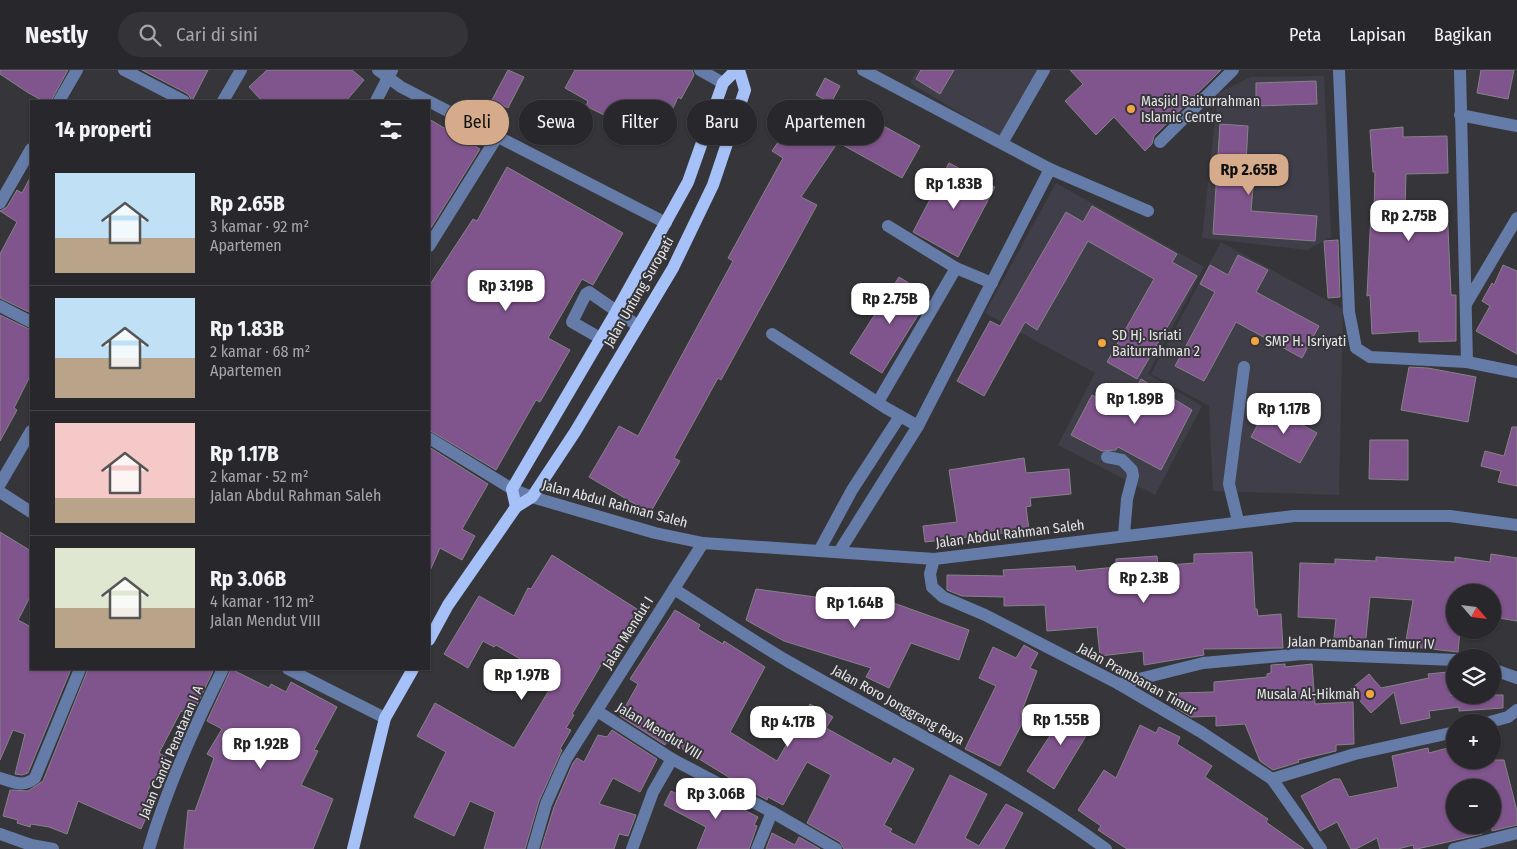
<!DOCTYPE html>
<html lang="id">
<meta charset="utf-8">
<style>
:root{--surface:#28282c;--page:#343438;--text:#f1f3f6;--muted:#a5a6a9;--line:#444448;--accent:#d6ab8b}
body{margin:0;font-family:"Fira Sans Condensed",sans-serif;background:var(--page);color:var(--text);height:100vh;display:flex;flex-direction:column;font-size:19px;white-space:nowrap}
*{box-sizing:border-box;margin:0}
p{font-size:16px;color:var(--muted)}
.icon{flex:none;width:28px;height:28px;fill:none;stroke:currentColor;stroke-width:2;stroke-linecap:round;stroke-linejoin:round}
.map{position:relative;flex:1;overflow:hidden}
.panel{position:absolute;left:30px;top:30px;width:400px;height:570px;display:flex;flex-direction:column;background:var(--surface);border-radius:0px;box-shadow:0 1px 4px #0004,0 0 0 1px var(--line)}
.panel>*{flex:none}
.guide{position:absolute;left:445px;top:30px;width:475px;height:45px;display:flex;gap:10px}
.needle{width:32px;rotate:118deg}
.tools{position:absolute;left:1446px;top:514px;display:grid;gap:10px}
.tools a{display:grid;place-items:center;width:55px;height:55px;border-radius:50%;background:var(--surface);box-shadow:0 1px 4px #0004,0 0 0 1px var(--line);font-size:25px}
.price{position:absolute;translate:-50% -42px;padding:0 11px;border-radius:10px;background:#fff;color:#222;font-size:16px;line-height:32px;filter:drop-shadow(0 1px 2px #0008)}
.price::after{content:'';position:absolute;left:50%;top:30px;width:15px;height:11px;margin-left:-8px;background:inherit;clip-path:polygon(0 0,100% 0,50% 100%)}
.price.active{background:var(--accent);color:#111}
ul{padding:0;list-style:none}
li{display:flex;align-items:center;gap:15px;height:125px;padding:0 25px}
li+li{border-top:1px solid var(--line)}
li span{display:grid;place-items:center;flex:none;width:140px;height:100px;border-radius:0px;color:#555}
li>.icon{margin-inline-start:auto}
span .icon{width:60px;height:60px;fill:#fffc;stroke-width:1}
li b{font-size:21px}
h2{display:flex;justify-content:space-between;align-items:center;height:60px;padding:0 25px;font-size:21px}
.chip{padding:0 18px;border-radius:22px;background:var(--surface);box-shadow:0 1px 4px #0004,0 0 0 1px var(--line);font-size:18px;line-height:45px}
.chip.active{background:var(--accent);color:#111}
header{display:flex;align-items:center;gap:30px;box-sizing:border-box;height:70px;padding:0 25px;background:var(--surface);border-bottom:1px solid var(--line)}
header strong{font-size:24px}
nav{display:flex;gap:28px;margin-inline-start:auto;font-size:18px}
.search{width:350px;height:45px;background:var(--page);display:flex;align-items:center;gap:12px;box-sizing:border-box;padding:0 18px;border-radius:28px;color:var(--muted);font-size:19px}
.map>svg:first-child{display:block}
.built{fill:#403e48}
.building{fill:#80548d;stroke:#868386}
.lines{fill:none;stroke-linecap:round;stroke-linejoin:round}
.minor{stroke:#657ca8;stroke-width:12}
.major{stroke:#a5c1f7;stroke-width:12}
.poi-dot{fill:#f2a540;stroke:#36363a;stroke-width:2}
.labels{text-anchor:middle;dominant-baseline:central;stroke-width:4;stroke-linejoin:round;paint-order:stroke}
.poi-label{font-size:14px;fill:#e6e6e8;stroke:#36363a;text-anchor:start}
.street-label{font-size:14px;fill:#e6e6e8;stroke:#36363a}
</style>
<header>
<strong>Nestly</strong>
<div class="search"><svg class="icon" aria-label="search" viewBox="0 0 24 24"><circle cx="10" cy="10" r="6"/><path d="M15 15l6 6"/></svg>Cari di sini</div>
<nav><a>Peta</a><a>Lapisan</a><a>Bagikan</a></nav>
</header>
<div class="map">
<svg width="1517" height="779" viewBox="0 0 1517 779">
<rect width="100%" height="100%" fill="#36363a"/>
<g class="built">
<polygon points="917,0 1040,0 1001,67 910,13"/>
<polygon points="1324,6 1331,167 1307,180 1202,168 1218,23 1251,7"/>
<polygon points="1056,113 1204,197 1148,304 1202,336 1155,425 1058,375 1095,303 985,243"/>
<polygon points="1221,172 1343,239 1339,425 1213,421 1209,336 1151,304"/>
</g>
<g class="building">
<polygon points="0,0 68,0 51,31 43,31 27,22 0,4"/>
<polygon points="142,0 208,0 192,31 188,24"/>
<polygon points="267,0 352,0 364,10 346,31 262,31 249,17"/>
<polygon points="508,0 524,7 508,38 492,30"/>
<polygon points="575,0 692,0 694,5 681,29 678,27 661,65 615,43 612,49 586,36 588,31 565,18"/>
<polygon points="921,0 954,0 940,24 916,9"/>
<polygon points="1070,0 1221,0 1154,66 1152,74 1145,81 1114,47 1096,65 1065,31 1083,14"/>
<polygon points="1481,0 1514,0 1508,29 1477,23"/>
<polygon points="825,8 840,16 831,33 816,25"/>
<polygon points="1316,11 1317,34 1256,36 1256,13"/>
<polygon points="858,42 920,76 902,108 841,74"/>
<polygon points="797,44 838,72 801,127 817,135 721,310 718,308 674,388 680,391 650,443 589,407 619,356 638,366 733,191 728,188 783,88 772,81"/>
<polygon points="429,49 480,79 429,161"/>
<polygon points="1220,54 1248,56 1246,94 1255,95 1251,141 1317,146 1315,171 1213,164"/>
<polygon points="1403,57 1403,67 1447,66 1448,103 1406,104 1405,139 1447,137 1451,225 1456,225 1456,271 1419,272 1419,261 1372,264 1370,225 1367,226 1371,143 1374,143 1375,102 1373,102 1370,60"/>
<polygon points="949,93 995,117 958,187 913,162"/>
<polygon points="507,97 623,163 593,215 582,209 548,268 570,280 540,332 536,330 496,400 429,360 429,216 473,149 477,151"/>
<polygon points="31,106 31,243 0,228 0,184 17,152 0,141 7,137 17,120 22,123"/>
<polygon points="1092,136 1177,184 1172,192 1197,206 1137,309 1107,292 1154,209 1088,171 1037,260 1025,252 984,326 957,311 990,251 1000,256 1066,142 1083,152"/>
<polygon points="1338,170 1340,227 1328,228 1324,171"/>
<polygon points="1238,185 1268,200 1256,222 1319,256 1302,288 1236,252 1204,311 1175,296 1215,222 1200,214 1210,195 1228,205"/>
<polygon points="1503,195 1517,201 1517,284 1476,261 1490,236 1482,231 1492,213 1494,215"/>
<polygon points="899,207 930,226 882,303 850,283"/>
<polygon points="0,245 31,260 31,304 14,338 17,340 0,371"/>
<polygon points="1409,297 1428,298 1476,307 1468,352 1401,340"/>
<polygon points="1141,309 1192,340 1161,400 1118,377 1116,380 1102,381 1071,365 1092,325 1122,340"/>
<polygon points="1268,336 1317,363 1300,393 1251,367"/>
<polygon points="1512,357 1517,357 1517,416 1498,412 1501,401 1481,396 1485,381 1504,386"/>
<polygon points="1370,370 1408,370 1408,410 1369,409"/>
<polygon points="429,377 488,414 462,459 475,466 462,490 440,478 429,503"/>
<polygon points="1024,388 1026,403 1069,399 1071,424 1030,428 1031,436 1026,437 1029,460 925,472 923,456 957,452 949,400"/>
<polygon points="0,462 31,481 31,525 18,550 31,557 31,599 71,599 28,703 22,705 15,704 25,664 13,660 0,690"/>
<polygon points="1252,482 1255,539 1257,539 1258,546 1281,544 1283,578 1203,579 1204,585 1144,595 1143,581 1100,586 1097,557 1047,561 1045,535 1004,536 1004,527 962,526 947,520 947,505 1004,506 1003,500 1075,496 1076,501 1116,497 1116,489 1157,486 1158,496 1194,493 1194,484"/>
<polygon points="1491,484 1517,488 1517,551 1492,547 1492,522 1455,522 1455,560 1460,560 1458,582 1405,576 1413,530 1370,527 1365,578 1333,577 1336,549 1298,547 1300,493 1335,494 1335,489 1376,491 1376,487 1455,492 1455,487 1490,492"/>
<polygon points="552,485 640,541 607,592 604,590 572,644 574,645 566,658 571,660 560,679 562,680 539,731 525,779 484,779 495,742 470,731 454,766 414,747 446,682 417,666 435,633 514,678 551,617 532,606 536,598 496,575 494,577 483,571 468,598 444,584 479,526 514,546 528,518 531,519"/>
<polygon points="849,517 969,560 959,590 911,573 889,618 866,607 871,598 784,571 746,550 756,519 845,531"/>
<polygon points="675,540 700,555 698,559 723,574 724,571 765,597 730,662 777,691 810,634 833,647 826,658 891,694 894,688 914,699 884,755 892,759 890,762 915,775 950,705 987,724 965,768 979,776 1006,734 1023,743 1004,779 844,779 840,772 807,753 831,705 807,692 783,735 768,727 767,730 758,725 668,670 665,675 620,646 638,614 630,609"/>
<polygon points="1024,575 1038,583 1030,598 1037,601 1021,643 1026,646 1000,696 965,679 996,616 979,608 993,577 1016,588"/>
<polygon points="1285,594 1285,597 1312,594 1315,634 1353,632 1354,674 1336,675 1336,681 1298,690 1299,692 1273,700 1260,691 1245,654 1216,656 1216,646 1191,647 1176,638 1176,623 1214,622 1214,612 1267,607 1267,604 1271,603 1271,595"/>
<polygon points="88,599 214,599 193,643 191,646 181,641 159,683 166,687 147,722 156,725 141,759 78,731 67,764 49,757 31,754 30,757 17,753 18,750 3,746 10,720 28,721 43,711"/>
<polygon points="231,599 269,618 271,614 286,622 291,612 337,637 314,680 318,681 301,715 333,729 313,779 184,779 188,740 195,741 214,688 207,684 222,659 207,651"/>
<polygon points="1448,602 1450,625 1503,625 1503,638 1459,641 1459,637 1429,641 1430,648 1401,654 1394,622 1371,643 1350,620 1369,604 1381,618 1429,608 1428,604"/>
<polygon points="1065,635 1095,651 1054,719 1027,701 1053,661 1050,660"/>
<polygon points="1140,655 1156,663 1159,657 1180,667 1177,674 1212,696 1205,707 1268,749 1266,752 1304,779 1127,779 1098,760 1101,756 1078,740 1104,700 1116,708"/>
<polygon points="612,660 657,689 640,722 613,708 599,734 636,745 628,766 619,764 614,779 541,779 554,737 573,693 577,688 584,692 598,665 607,667"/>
<polygon points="1455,676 1455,690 1504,690 1517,741 1517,755 1492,761 1492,718 1455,718 1455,755 1480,755 1482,764 1417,779 1414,779 1413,775 1398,779 1380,779 1377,768 1356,779 1351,779 1337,752 1320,761 1301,726 1334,709 1340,709 1349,727 1398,717 1392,686 1428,678 1429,683"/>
<polygon points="693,715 758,747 754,755 757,756 749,779 697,779 706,757 664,735 671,721 686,728"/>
<polygon points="772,763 795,775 799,767 820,779 766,779"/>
</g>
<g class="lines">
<g class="minor">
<polyline points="124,0 184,31"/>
<polyline points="378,0 401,17 666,153"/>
<polyline points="700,0 723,13"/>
<polyline points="863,0 1050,99 1148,141"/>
<polyline points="1339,0 1349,242 1356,278 1370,287 1467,292 1517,302"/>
<polyline points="1460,0 1467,292"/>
<polyline points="59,31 77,0"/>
<polyline points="223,31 241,0"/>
<polyline points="376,31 392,0"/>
<polyline points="1460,45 1517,56"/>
<polyline points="1160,72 1233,0"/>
<polyline points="1002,73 1044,0"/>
<polyline points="0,133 31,79"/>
<polyline points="888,156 956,198 992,213"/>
<polyline points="429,176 497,67"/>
<polyline points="1466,234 1517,148"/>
<polyline points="0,236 31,252"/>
<polyline points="772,264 886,338 918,356"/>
<polyline points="600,268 572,252 586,224 589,222 638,256"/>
<polyline points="878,332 956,198"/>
<polyline points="429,368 512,419 532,427 655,463 703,473 934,489 1294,446 1450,446 1517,455"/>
<polyline points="1107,387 1122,390 1132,400 1133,406 1127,429 1124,465"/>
<polyline points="0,414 31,361"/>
<polyline points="0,422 31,442"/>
<polyline points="1238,451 1229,414 1244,297"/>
<polyline points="819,481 852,420 900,346"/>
<polyline points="839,482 918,356 1050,99"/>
<polyline points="934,489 930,504 932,517 943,527 985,545 1119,614 1201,662 1272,709 1321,779"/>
<path d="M674 519C712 543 750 569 789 592 895 653 1007 706 1106 779"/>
<polyline points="288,599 385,648"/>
<polyline points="1492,599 1517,608"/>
<polyline points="1119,614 1203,593 1302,584 1455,590"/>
<polyline points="597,641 672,689 772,742 836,779"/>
<polyline points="1490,652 1508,647 1517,640"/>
<path d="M0 708C14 712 23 718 35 708L80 599"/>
<polyline points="1272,709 1355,684 1455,662"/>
<polyline points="0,764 31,775 53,779"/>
<path d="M149 779C167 717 194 657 223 599"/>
<polyline points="533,779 546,734 566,689 703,473"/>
<polyline points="632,779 653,722 672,689"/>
<polyline points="757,779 772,742"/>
<polyline points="1454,779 1517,763"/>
</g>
<g class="major">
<polyline points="516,437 512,419 616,242 688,112 723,13 736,0"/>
<polyline points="429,570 448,535 516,437 532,427 575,362 673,198 713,115 745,20 739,0"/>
<polyline points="353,779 385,648 413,599"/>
</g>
</g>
<g class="poi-dot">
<circle cx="1131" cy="39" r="5"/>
<circle cx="1255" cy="271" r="5"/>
<circle cx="1102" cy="273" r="5"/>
<circle cx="1370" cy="624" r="5"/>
</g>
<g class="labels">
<g class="poi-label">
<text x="1141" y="31">Masjid Baiturrahman<tspan x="1141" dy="16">Islamic Centre</tspan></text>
<text x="1112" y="265">SD Hj. Isriati<tspan x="1112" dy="16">Baiturrahman 2</tspan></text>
<text x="1265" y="271">SMP H. Isriyati</text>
<text x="1360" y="624" text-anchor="end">Musala Al-Hikmah</text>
</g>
<g class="street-label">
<text transform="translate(639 222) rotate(-60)">Jalan Untung Suropati</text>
<text transform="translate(615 434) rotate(15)">Jalan Abdul Rahman Saleh</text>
<text transform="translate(1010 464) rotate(-7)">Jalan Abdul Rahman Saleh</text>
<text transform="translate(628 563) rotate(-58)">Jalan Mendut I</text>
<text transform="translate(1361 573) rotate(1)">Jalan Prambanan Timur IV</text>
<text transform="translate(1137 609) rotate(29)">Jalan Prambanan Timur</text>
<text transform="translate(898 635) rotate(29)">Jalan Roro Jonggrang Raya</text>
<text transform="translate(659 661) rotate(31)">Jalan Mendut VIII</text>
<text transform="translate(171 682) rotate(-67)">Jalan Candi Penataran I A</text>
</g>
</g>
</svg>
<div class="tools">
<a><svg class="needle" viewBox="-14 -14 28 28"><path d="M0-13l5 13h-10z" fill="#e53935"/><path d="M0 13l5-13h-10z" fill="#a5a6a9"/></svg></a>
<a><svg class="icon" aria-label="layers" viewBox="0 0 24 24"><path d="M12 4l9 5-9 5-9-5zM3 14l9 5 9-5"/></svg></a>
<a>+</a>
<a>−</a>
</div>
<b class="price active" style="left:1249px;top:126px">Rp 2.65B</b>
<b class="price" style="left:954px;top:140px">Rp 1.83B</b>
<b class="price" style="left:1409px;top:172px">Rp 2.75B</b>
<b class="price" style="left:506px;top:242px">Rp 3.19B</b>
<b class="price" style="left:890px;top:255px">Rp 2.75B</b>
<b class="price" style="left:1135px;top:355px">Rp 1.89B</b>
<b class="price" style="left:1284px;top:365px">Rp 1.17B</b>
<b class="price" style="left:1144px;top:534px">Rp 2.3B</b>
<b class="price" style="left:855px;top:559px">Rp 1.64B</b>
<b class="price" style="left:522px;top:631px">Rp 1.97B</b>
<b class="price" style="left:1061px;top:676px">Rp 1.55B</b>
<b class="price" style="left:788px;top:678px">Rp 4.17B</b>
<b class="price" style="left:261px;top:700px">Rp 1.92B</b>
<b class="price" style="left:716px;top:750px">Rp 3.06B</b>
<div class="guide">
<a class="chip active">Beli</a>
<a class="chip">Sewa</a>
<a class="chip">Filter</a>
<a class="chip">Baru</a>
<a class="chip">Apartemen</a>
</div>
<section class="panel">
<h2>14 properti<svg class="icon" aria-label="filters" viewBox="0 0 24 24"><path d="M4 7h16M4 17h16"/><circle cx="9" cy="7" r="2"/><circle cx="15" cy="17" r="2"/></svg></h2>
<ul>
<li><span style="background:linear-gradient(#bfe0f5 65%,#b9a48a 0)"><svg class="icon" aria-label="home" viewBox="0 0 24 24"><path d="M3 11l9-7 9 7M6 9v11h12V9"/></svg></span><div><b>Rp 2.65B</b><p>3 kamar · 92 m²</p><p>Apartemen</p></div></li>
<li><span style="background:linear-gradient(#bfe0f5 60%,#b9a48a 0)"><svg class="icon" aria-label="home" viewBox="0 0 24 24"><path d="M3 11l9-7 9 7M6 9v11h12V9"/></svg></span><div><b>Rp 1.83B</b><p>2 kamar · 68 m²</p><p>Apartemen</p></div></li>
<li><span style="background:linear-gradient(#f6c9c9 75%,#b9a48a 0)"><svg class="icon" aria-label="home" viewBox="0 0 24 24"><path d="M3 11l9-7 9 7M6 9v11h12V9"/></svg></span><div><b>Rp 1.17B</b><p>2 kamar · 52 m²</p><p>Jalan Abdul Rahman Saleh</p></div></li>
<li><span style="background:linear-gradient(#dfe7d0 60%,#b9a48a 0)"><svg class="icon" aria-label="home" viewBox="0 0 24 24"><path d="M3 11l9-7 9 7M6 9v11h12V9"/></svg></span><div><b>Rp 3.06B</b><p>4 kamar · 112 m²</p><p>Jalan Mendut VIII</p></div></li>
</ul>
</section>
</div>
